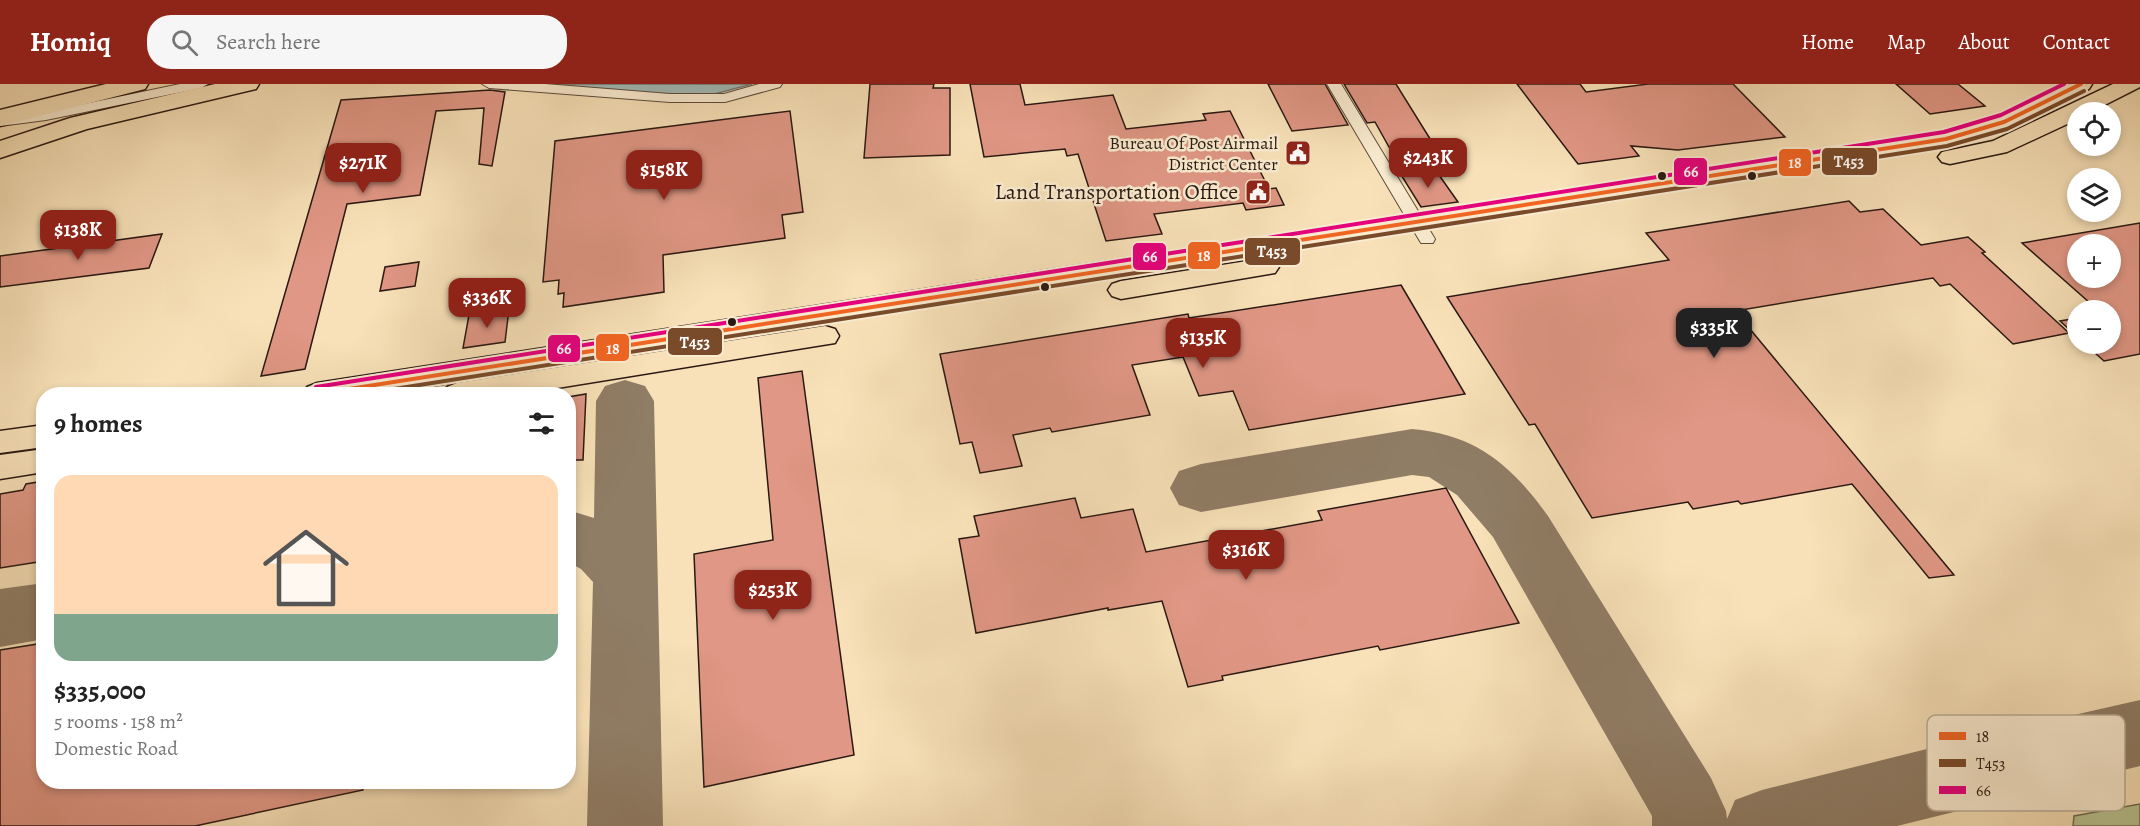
<!DOCTYPE html>
<meta charset="utf-8">
<style>
:root{--surface:#fff;--page:#f6f6f6;--text:#222;--muted:#767676;--accent:#8f2418}
body{margin:0;font-family:Alegreya,serif;background:var(--page);color:var(--text);height:100vh;display:flex;flex-direction:column;font-size:22px;white-space:nowrap}
*{box-sizing:border-box;margin:0}
p{font-size:20px;color:var(--muted)}
.icon{flex:none;width:33px;height:33px;fill:none;stroke:currentColor;stroke-width:2;stroke-linecap:round;stroke-linejoin:round}
.map{position:relative;flex:1;overflow:hidden}
.sheet{position:absolute;left:36px;top:303px;width:540px;height:402px;display:flex;flex-direction:column;background:var(--surface);border-radius:24px;box-shadow:0 3px 9px #0003}
.sheet>*{flex:none}
.controls{position:absolute;left:2067px;top:18px;display:grid;gap:12px}
.controls a{display:grid;place-items:center;width:54px;height:54px;border-radius:50%;background:var(--surface);box-shadow:0 3px 9px #0003;font-size:30px}
.price{position:absolute;translate:-50% -51px;padding:0 14px;border-radius:12px;background:var(--accent);color:#fff;font-size:20px;line-height:39px;filter:drop-shadow(0 2px 3px #0008)}
.price::after{content:'';position:absolute;left:50%;top:36px;width:18px;height:14px;margin-left:-9px;background:inherit;clip-path:polygon(0 0,100% 0,50% 100%)}
.price.on{background:#222;color:#fff}
ul{padding:0;list-style:none}
li{display:grid;align-content:center;gap:12px;height:318px;padding:0 18px}
li span{display:grid;place-items:center;height:186px;border-radius:18px;color:#555}
li>.icon{margin-inline-start:auto}
span .icon{width:108px;height:108px;fill:#fffc;stroke-width:1}
li b{font-size:26px}
h2{display:flex;justify-content:space-between;align-items:center;height:72px;padding:0 18px;font-size:26px}
header{display:flex;align-items:center;gap:36px;box-sizing:border-box;height:84px;padding:0 30px;background:var(--accent);color:#fff}
header strong{font-size:28px}
nav{display:flex;gap:33px;margin-inline-start:auto;font-size:21px}
.search{width:420px;height:54px;background:var(--page);display:flex;align-items:center;gap:15px;box-sizing:border-box;padding:0 21px;border-radius:24px;color:var(--muted);font-size:22px}
.map>svg:first-child{display:block}
.green{fill:#b8c492;stroke:#706e52;stroke-width:1.5}
.water{fill:#a1bbb9;stroke:#717a77;stroke-width:1.5}
.lines{fill:none;stroke-linecap:round;stroke-linejoin:round}
.taxiway{fill:#907d66;fill-rule:evenodd}
.building{fill:#e09785;stroke:#291913;stroke-width:1.5;fill-rule:evenodd}
.street-casing{stroke:#5d4b3c;stroke-width:2}
.primary-casing{stroke:#291913;stroke-width:3}
.highway-casing{stroke:#291913;stroke-width:3}
.street{fill:#faecd1;fill-rule:evenodd}
.primary{fill:#f8e1b8;fill-rule:evenodd}
.highway{fill:#f8e1b8;fill-rule:evenodd}
.bus-1-casing{stroke:#faecd1;stroke-width:8}
.bus-2-casing{stroke:#faecd1;stroke-width:8}
.bus-3-casing{stroke:#faecd1;stroke-width:8}
.bus-1{stroke:#f26522;stroke-width:4}
.bus-2{stroke:#7a4b2a;stroke-width:4}
.bus-3{stroke:#e5007d;stroke-width:4}
.bus-dot{fill:#291913;stroke:#faecd1;stroke-width:2}
.labels{text-anchor:middle;dominant-baseline:central;stroke-width:5;stroke-linejoin:round;paint-order:stroke}
.far-poi-label{font-size:18px;fill:#291913;stroke:#faecd1;text-anchor:end}
.poi-label{font-size:22px;fill:#291913;stroke:#faecd1;text-anchor:end}
.key{fill:#faecd1;stroke:#bbad98;stroke-width:1.5}
.key-label{font-size:16px;fill:#291913}
.line-badge{stroke:#faecd1;stroke-width:2}
.badge-label{font-size:16px;text-anchor:middle;font-weight:bold;fill:#fff}
</style>
<header>
<strong>Homiq</strong>
<div class="search"><svg class="icon" aria-label="search" viewBox="0 0 24 24"><circle cx="10" cy="10" r="6"/><path d="M15 15l6 6"/></svg>Search here</div>
<nav><a>Home</a><a>Map</a><a>About</a><a>Contact</a></nav>
</header>
<div class="map">
<svg width="2140" height="742" viewBox="0 0 2140 742">
<rect width="100%" height="100%" fill="#f8e1b8"/>
<filter id="stains"><feTurbulence type="fractalNoise" baseFrequency=".00333" numOctaves="4"/><feColorMatrix values="0 0 0 0 .2 0 0 0 0 .09 0 0 0 0 .02 0 0 0 .5 -.17"/></filter>
<radialGradient id="worn" r=".72"><stop offset=".6" stop-color="#630" stop-opacity="0"/><stop offset="1" stop-color="#630" stop-opacity=".3"/></radialGradient>
<polygon class="green" points="2140,720 2140,742 2073,742 2074,732"/>
<polygon class="water" points="545,0 752,0 692,16"/>
<g class="lines">
<g class="taxiway">
<polygon points="625,296 645,302 654,317 663,742 587,742 593,498 581,485 568,478 568,426 594,434 596,317 605,302"/>
<path d="M1412 345C1477 351 1511 381 1548 432L1711 694 1726 727 1727 735 1735 716 1762 706 1955 658 2140 616V682L1897 742H1652V732L1493 453 1457 411 1429 393 1412 391 1201 428 1179 421 1170 404 1179 387 1201 380Z"/>
<polygon points="44,499 44,555 0,563 0,505"/>
</g>
</g>
<g class="building">
<polygon points="870,0 934,0 933,4 950,4 950,71 864,74"/>
<polygon points="970,0 1020,0 1025,21 1113,11 1126,45 1206,36 1203,30 1230,27 1269,105 1276,104 1284,121 1246,126 1243,119 1154,130 1162,150 1106,157 1078,70 1067,72 1065,65 984,73"/>
<polygon points="1268,0 1325,0 1348,41 1292,47"/>
<polygon points="1344,0 1396,0 1432,58 1389,63 1375,38 1367,39"/>
<polygon points="1517,0 1580,0 1586,8 1648,0 1733,0 1785,53 1678,66 1631,62 1639,72 1578,80"/>
<polygon points="1896,0 1958,0 1985,22 1930,30"/>
<polygon points="490,6 505,8 492,82 479,80 484,24 436,27 420,111 347,120 305,285 261,292 341,16"/>
<polygon points="790,27 803,128 782,131 785,154 663,171 664,208 563,223 564,209 558,210 559,196 543,198 555,57"/>
<polygon points="1398,86 1439,91 1458,118 1421,123"/>
<polygon points="1849,117 1860,128 1883,125 1921,161 1968,153 1985,168 1982,169 2069,249 2013,260 1950,200 1940,202 1933,194 1735,227 1954,491 1929,494 1852,400 1741,420 1738,417 1693,425 1688,418 1592,434 1535,340 1529,341 1447,213 1669,176 1646,149"/>
<path d="M2140 139V270L2104 277 2085 260H2110V226H2098L2022 159ZM2078 160H2110V194H2078Z"/>
<polygon points="162,150 149,184 0,203 0,172"/>
<polygon points="419,178 415,202 380,207 385,183"/>
<polygon points="1401,201 1465,310 1249,346 1233,307 1199,312 1183,273 1132,281 1150,331 1052,348 1050,344 1013,351 1022,382 980,389 972,358 960,360 940,270 1188,230 1189,234"/>
<polygon points="509,225 505,258 463,264 469,231"/>
<polygon points="2078,234 2078,253 2060,237"/>
<polygon points="802,287 854,671 704,703 694,470 773,456 758,294"/>
<polygon points="586,310 583,376 568,376 568,313"/>
<polygon points="44,397 44,477 0,484 0,410 23,406 26,400"/>
<polygon points="1446,404 1519,539 1380,566 1378,562 1222,592 1223,596 1188,603 1162,517 1108,526 1108,524 976,549 959,455 979,452 974,432 1075,414 1081,434 1133,425 1146,468 1322,436 1318,427"/>
<polygon points="44,559 44,698 362,698 363,706 195,742 0,742 0,566"/>
</g>
<g class="lines">
<g class="street-casing">
<g id="street">
<polygon points="180,0 208,0 201,4 46,36 0,42 0,34 46,28"/>
<polygon points="482,0 545,0 670,10 724,10 759,0 782,0 780,3 725,18 670,18 489,4"/>
<polygon points="1327,0 1341,0 1435,155 1433,159 1421,159"/>
</g>
</g>
<g class="primary-casing">
<g id="primary">
<polygon points="2064,0 2092,0 2089,5 2012,43 1946,62 380,310 303,310 307,303 317,299 1943,48 1996,33"/>
<polygon points="2113,0 2140,0 2140,3 2091,28 2078,28 2078,35 2007,68 1950,80 1942,78 1938,73 1942,68 1993,57"/>
<polygon points="1266,174 1275,177 1279,183 1275,189 1121,215 1112,212 1108,206 1112,200 1121,197"/>
<polygon points="825,242 835,245 839,252 835,259 520,310 443,310 447,303 457,299"/>
<polygon points="44,341 44,363 0,369 0,347"/>
<polygon points="44,365 44,388 0,395 0,371"/>
</g>
</g>
<g class="highway-casing">
<g id="highway">
<polygon points="106,0 148,0 145,5 0,42 0,26"/>
<polygon points="215,0 259,0 256,5 87,45 0,74 0,57 70,34"/>
</g>
</g>
<use href="#street" class="street"/>
<use href="#primary" class="primary"/>
<use href="#highway" class="highway"/>
<g class="bus-1-casing">
<polyline id="bus-1" points="317,310 1946,55 2004,38 2081,0"/>
</g>
<g class="bus-2-casing">
<polyline id="bus-2" points="362,310 1947,62 2007,45 2084,7"/>
</g>
<g class="bus-3-casing">
<polyline id="bus-3" points="316,303 1944,48 2001,31 2064,0"/>
</g>
<use href="#bus-1" class="bus-1"/>
<use href="#bus-2" class="bus-2"/>
<use href="#bus-3" class="bus-3"/>
</g>
<defs>
<g id="civic-square" transform="scale(1.35)"><rect x="-9" y="-9" width="18" height="18" rx="4" fill="#8f2418" stroke="#faecd1"/><path d="M-.6-6.5H3V-4.5H.6V-3L4-1V1h2V6H-6V1h2V-1L-.6-3ZM-1.2 2.5V6h2.4V2.5Z" fill="#fff"/></g>
</defs>
<g fill-rule="evenodd">
<use href="#civic-square" x="1298" y="69"/>
<use href="#civic-square" x="1258" y="108"/>
</g>
<g class="bus-dot">
<circle cx="1662" cy="92" r="5"/>
<circle cx="1752" cy="92" r="5"/>
<circle cx="1045" cy="203" r="5"/>
<circle cx="732" cy="238" r="5"/>
</g>
<g class="labels">
<g class="far-poi-label">
<text x="1278" y="59">Bureau Of Post Airmail<tspan x="1278" dy="21">District Center</tspan></text>
</g>
<g class="poi-label">
<text x="1238" y="108">Land Transportation Office</text>
</g>
</g>
<rect x="1927" y="631" width="198" height="96" rx="9" class="key"/>
<rect x="1939" y="648" width="27" height="8" fill="#f26522"/>
<rect x="1939" y="675" width="27" height="8" fill="#7a4b2a"/>
<rect x="1939" y="702" width="27" height="8" fill="#e5007d"/>
<g class="key-label">
<text x="1976" y="658">18</text>
<text x="1976" y="685">T453</text>
<text x="1976" y="712">66</text>
</g>
<g class="line-badge">
<rect x="1821" y="63" width="57" height="29" rx="6" fill="#7a4b2a"/>
<rect x="1778" y="64" width="34" height="29" rx="6" fill="#f26522"/>
<rect x="1673" y="73" width="35" height="29" rx="6" fill="#e5007d"/>
<rect x="1244" y="153" width="57" height="29" rx="6" fill="#7a4b2a"/>
<rect x="1187" y="157" width="34" height="29" rx="6" fill="#f26522"/>
<rect x="1132" y="158" width="35" height="29" rx="6" fill="#e5007d"/>
<rect x="667" y="243" width="56" height="29" rx="6" fill="#7a4b2a"/>
<rect x="595" y="249" width="35" height="29" rx="6" fill="#f26522"/>
<rect x="547" y="250" width="34" height="29" rx="6" fill="#e5007d"/>
</g>
<g class="badge-label">
<text x="1849" y="83">T453</text>
<text x="1795" y="84">18</text>
<text x="1691" y="93">66</text>
<text x="1272" y="173">T453</text>
<text x="1204" y="177">18</text>
<text x="1150" y="178">66</text>
<text x="695" y="264">T453</text>
<text x="613" y="270">18</text>
<text x="564" y="270">66</text>
</g>
<rect width="100%" height="100%" filter="url(#stains)"/>
<rect width="100%" height="100%" fill="url(#worn)"/>
</svg>
<div class="controls">
<a><svg class="icon" aria-label="locate" viewBox="0 0 24 24"><circle cx="12" cy="12" r="6"/><path d="M12 2v4M12 18v4M2 12h4M18 12h4"/></svg></a>
<a><svg class="icon" aria-label="layers" viewBox="0 0 24 24"><path d="M12 4l9 5-9 5-9-5zM3 14l9 5 9-5"/></svg></a>
<a>+</a>
<a>−</a>
</div>
<b class="price" style="left:1428px;top:105px">$243K</b>
<b class="price" style="left:363px;top:110px">$271K</b>
<b class="price" style="left:664px;top:117px">$158K</b>
<b class="price" style="left:78px;top:177px">$138K</b>
<b class="price" style="left:487px;top:245px">$336K</b>
<b class="price on" style="left:1714px;top:275px">$335K</b>
<b class="price" style="left:1203px;top:285px">$135K</b>
<b class="price" style="left:1246px;top:497px">$316K</b>
<b class="price" style="left:773px;top:537px">$253K</b>
<section class="sheet">
<h2>9 homes<svg class="icon" aria-label="filters" viewBox="0 0 24 24"><path d="M4 7h16M4 17h16"/><circle cx="9" cy="7" r="2"/><circle cx="15" cy="17" r="2"/></svg></h2>
<ul>
<li><span style="background:linear-gradient(#ffd9b3 75%,#7fa58c 0)"><svg class="icon" aria-label="home" viewBox="0 0 24 24"><path d="M3 11l9-7 9 7M6 9v11h12V9"/></svg></span><div><b>$335,000</b><p>5 rooms · 158 m²</p><p>Domestic Road</p></div></li>
</ul>
</section>
</div>
